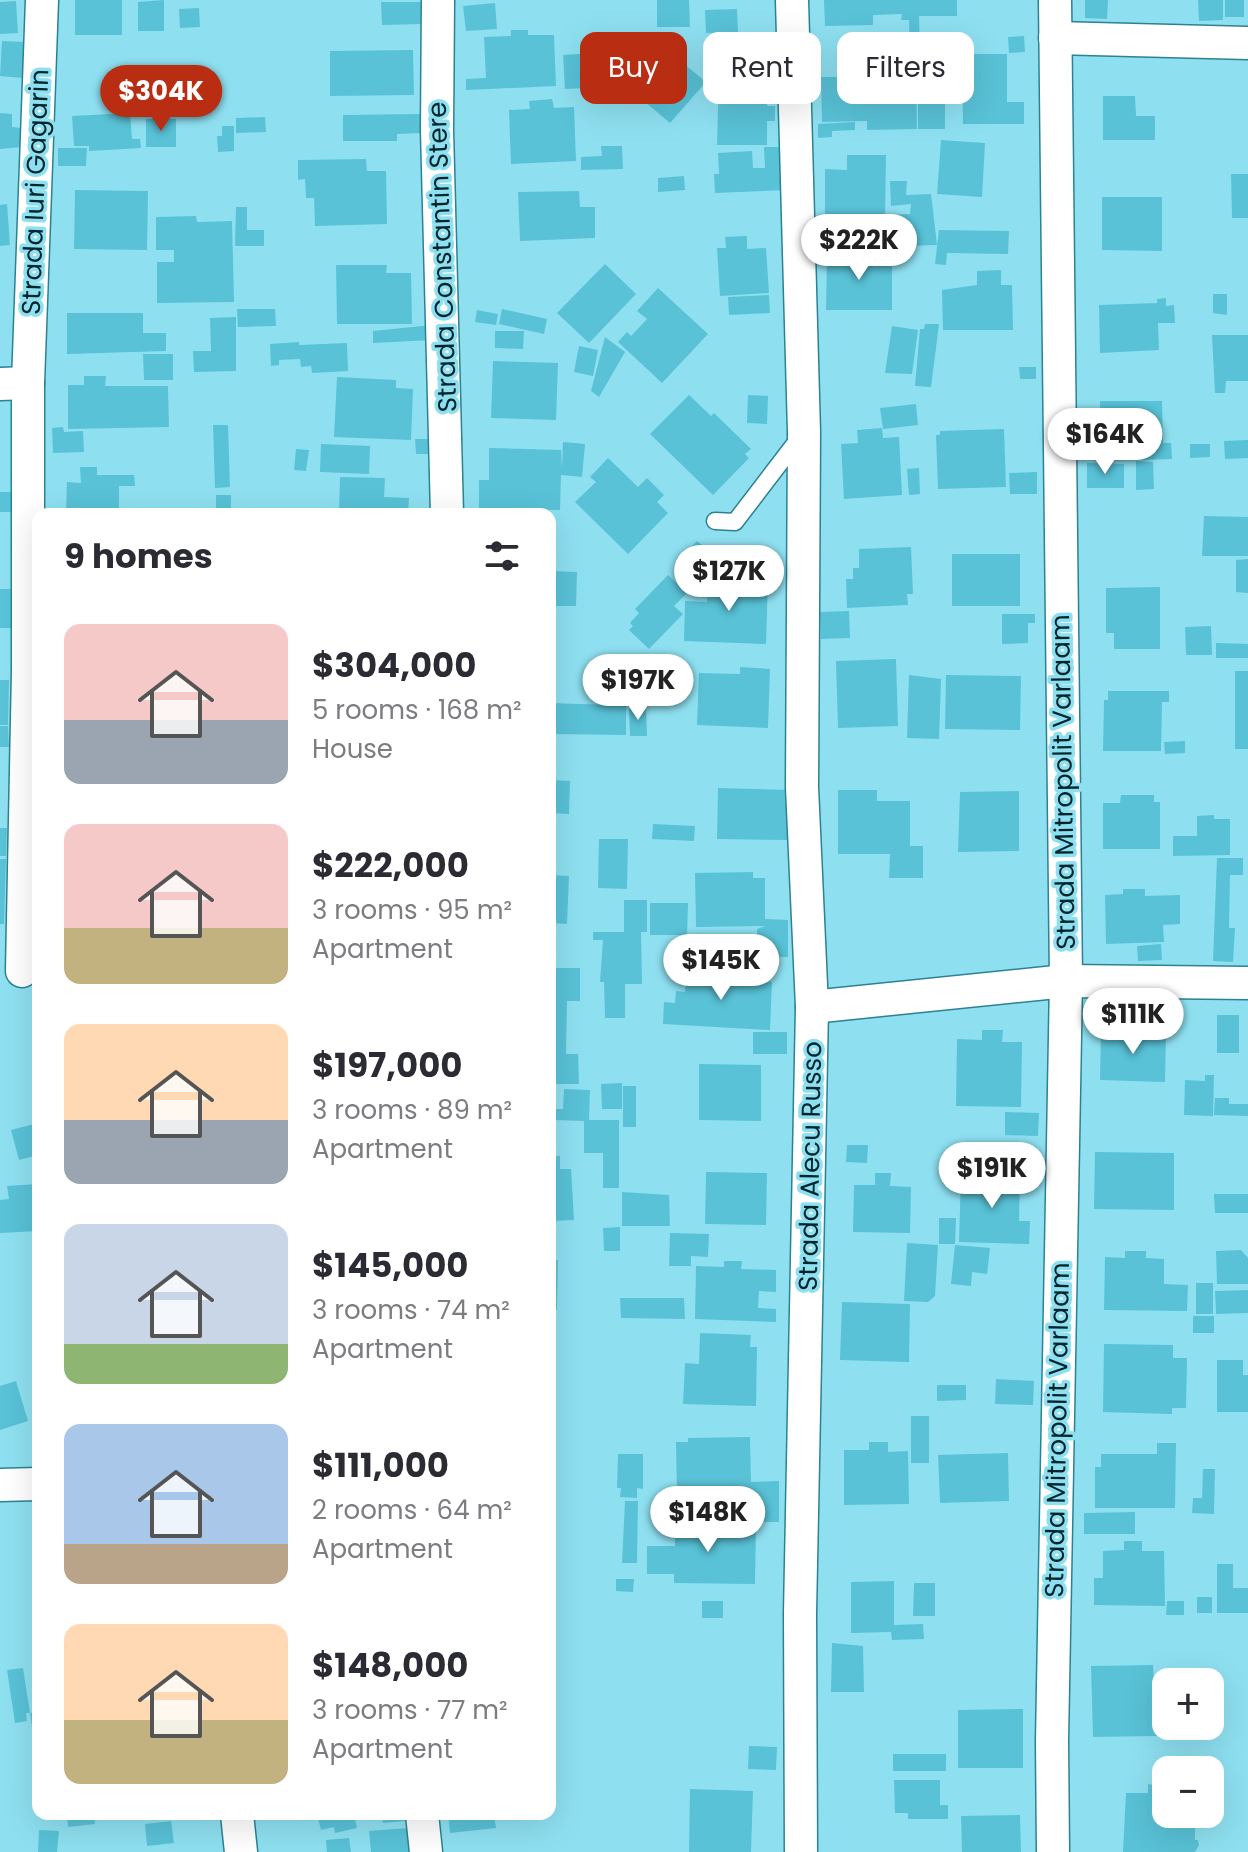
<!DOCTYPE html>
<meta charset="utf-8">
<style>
:root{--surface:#fff;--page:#f2f2f3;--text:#2b2b33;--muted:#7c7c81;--accent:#b92d12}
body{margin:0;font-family:Poppins,sans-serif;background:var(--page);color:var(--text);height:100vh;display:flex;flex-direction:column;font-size:30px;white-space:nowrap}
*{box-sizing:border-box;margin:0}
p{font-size:26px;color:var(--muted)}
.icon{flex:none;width:44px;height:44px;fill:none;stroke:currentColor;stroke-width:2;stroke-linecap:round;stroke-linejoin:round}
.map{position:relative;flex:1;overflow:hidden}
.details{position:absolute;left:32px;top:508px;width:524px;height:1312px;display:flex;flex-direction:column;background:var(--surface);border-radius:16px;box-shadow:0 8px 32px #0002}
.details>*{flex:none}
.top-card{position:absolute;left:580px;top:32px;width:548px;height:72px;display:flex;gap:16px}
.fabs{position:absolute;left:1152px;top:1668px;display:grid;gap:16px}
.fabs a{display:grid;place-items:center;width:72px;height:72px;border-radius:16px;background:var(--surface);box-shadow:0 8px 32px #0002;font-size:40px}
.price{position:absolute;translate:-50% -68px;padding:0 18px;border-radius:28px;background:#fff;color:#222;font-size:26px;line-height:52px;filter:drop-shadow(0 2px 4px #0008)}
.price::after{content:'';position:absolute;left:50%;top:48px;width:24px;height:18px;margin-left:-12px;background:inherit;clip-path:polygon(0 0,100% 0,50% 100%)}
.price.selected{background:var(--accent);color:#fff}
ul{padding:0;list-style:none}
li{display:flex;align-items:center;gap:24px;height:200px;padding:0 32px}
li span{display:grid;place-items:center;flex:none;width:224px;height:160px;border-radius:16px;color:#555}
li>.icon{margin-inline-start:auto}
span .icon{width:96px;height:96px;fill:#fffc;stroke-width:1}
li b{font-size:34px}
h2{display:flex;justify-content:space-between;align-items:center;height:96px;padding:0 32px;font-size:34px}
.pill{padding:0 28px;border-radius:16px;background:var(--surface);box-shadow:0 8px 32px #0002;font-size:28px;line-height:72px}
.pill.selected{background:var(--accent);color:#fff}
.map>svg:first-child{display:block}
.building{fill:#59c2d7}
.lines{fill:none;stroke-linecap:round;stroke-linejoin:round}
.service-casing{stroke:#2c8292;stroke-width:19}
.minor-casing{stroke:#2c8292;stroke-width:35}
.service{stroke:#fff;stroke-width:16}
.minor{stroke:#fff;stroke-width:32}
.labels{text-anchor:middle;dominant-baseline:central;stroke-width:7;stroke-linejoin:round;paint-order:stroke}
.street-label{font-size:26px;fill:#01252b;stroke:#8ee0f1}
</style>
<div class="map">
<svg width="1248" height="1852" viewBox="0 0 1248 1852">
<rect width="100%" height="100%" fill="#8ee0f1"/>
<g class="building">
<rect x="75" y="0" width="47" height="35"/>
<polygon points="164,0 164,31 138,31 138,2"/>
<polygon points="657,0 689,0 690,27 657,27"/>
<polygon points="824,0 957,0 957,16 919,16 920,53 945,53 945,129 918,129 918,61 910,61 909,20 901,20 902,14 873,15 873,25 825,26"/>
<polygon points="1085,0 1108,0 1107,19 1085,18"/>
<polygon points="1198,0 1223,0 1223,20 1199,21"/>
<rect x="1225" y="0" width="19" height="17"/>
<polygon points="16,1 18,33 0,34 0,2"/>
<polygon points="381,2 421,2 422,24 382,25"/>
<polygon points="495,3 497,29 466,31 463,6"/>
<polygon points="199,8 200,27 180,28 179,9"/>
<polygon points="737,9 738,32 706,33 705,10"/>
<polygon points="511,30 528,30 528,35 554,35 556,86 466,90 466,79 486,78 484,37 511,36"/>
<polygon points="1024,36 1025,52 1009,53 1008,37"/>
<polygon points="2,41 24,42 23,78 0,76"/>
<polygon points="413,50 414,95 330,96 330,51"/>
<polygon points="623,51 624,86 565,89 563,55"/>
<polygon points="672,54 706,82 670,123 637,95"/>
<polygon points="962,54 1007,54 1007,102 1024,102 1024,124 963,124"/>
<polygon points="766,73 767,106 775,106 775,121 767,121 767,145 717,145 719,74"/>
<polygon points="821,77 872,77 872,97 904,96 904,86 916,85 917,129 867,130 867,121 822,122"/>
<polygon points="1103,96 1135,96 1136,116 1155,116 1155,140 1103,140"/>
<polygon points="552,99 554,108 574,107 576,161 511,164 509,110 530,109 529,101"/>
<polygon points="0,113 12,114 12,127 21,128 21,147 0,149"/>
<polygon points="130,113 132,139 140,139 141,148 89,151 89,146 74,146 72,116"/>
<polygon points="422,114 422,133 397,134 397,141 343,141 343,115"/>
<polygon points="265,117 266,132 236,133 236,118"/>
<rect x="146" y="119" width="30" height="28"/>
<polygon points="855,122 855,130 832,131 832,137 818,138 818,124"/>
<polygon points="222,126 234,126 234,151 218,152 217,136 222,136"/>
<polygon points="941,140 985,143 982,197 937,194"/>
<polygon points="601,146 622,146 623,169 581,170 581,157 602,156"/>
<polygon points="764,147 783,147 785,190 715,193 714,174 719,174 718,153 752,151 753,168 765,168"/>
<polygon points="58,148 87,148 86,166 58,166"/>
<polygon points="847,155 886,155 885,219 825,219 825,169 847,170"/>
<polygon points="366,159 367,171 386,171 387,224 315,226 314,198 306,198 305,179 298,180 298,160"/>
<polygon points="1231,174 1248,174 1248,218 1232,218"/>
<polygon points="684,176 685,190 658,192 658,178"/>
<polygon points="890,181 907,181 906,195 931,194 937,245 907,246 906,226 890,225 889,215 910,214 911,204 891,206"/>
<polygon points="75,190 148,191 147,250 74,249"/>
<polygon points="579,191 580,207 595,207 595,238 520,241 518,192"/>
<polygon points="1102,197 1162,197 1162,251 1102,250"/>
<polygon points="7,204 10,245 0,246 0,205"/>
<polygon points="236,207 247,207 247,230 264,230 264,246 235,246"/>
<polygon points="196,216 197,222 232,221 234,302 157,303 157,262 174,262 174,250 156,250 156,217"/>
<polygon points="939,230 1009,231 1008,254 947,253 946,265 935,264"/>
<polygon points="747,236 747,249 766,248 769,293 720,296 717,248 726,248 725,237"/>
<polygon points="827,254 892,255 892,310 826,310"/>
<polygon points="605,264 636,294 589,343 557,313"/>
<polygon points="336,265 387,265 386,273 411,273 412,324 337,324"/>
<polygon points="1001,270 1001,285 1012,285 1013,330 943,330 942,290 977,285 977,271"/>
<polygon points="658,288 708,334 662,383 618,342 627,332 631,336 647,319 637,311"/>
<polygon points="1213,294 1227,294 1227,315 1213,313"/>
<polygon points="769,295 770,313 729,315 728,297"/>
<polygon points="1166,298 1166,306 1174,305 1175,323 1158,323 1159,350 1100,353 1099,305 1157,303 1157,299"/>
<polygon points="237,309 275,309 276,326 238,327"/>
<polygon points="502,309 547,319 544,334 499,324"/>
<polygon points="477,310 498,314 496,325 475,322"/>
<polygon points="67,313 143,313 143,333 166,333 166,351 67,354"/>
<polygon points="236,317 236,371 194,372 193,351 211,351 210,318"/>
<polygon points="925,324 939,324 931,387 915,386 920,329 924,329"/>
<polygon points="422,326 431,326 432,340 373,343 373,331"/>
<polygon points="892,326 918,330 912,374 885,373"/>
<polygon points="495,331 524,331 523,349 495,348"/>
<polygon points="1212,335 1248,335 1248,381 1226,381 1225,393 1215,393"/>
<polygon points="605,337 625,352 599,397 591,391"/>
<polygon points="299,342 299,345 347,343 348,371 312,373 311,366 301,367 300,359 279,360 279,365 271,366 270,344"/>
<polygon points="579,346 598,350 593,376 574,372"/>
<polygon points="143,354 173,354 173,380 144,380"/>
<polygon points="493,361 558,363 556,420 491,418"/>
<polygon points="1019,367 1036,367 1036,379 1020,379"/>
<polygon points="84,376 106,376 105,386 168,386 169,427 68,429 68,385 84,385"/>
<polygon points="337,377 396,380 396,388 413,389 411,440 334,437"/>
<polygon points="689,395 711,416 714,413 751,449 745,454 749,458 713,495 650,434"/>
<polygon points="748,395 768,396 767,424 747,423"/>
<polygon points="1100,401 1162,401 1163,443 1171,443 1172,459 1101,461"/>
<polygon points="916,404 918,425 883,429 880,408"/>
<polygon points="213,425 228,425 230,487 215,488"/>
<polygon points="63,427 64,432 83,431 84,452 53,453 52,428"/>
<polygon points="882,428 883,438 899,437 902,495 844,499 841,444 858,443 857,430"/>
<polygon points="1004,429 1006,487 938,489 936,435 940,435 940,431"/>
<polygon points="415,439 432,439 432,454 416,454"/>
<polygon points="1248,440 1248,458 1225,459 1224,441"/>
<polygon points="563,442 585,444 582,477 561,475 560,510 479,509 479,480 489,480 489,448 561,450 562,468"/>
<polygon points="321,444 370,446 369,474 320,472"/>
<polygon points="1190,444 1210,444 1210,457 1190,458"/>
<polygon points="296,449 309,450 306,471 294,470"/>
<polygon points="608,458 638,487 647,478 664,495 657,502 668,513 628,554 575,502 596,482 590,477"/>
<polygon points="1136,461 1153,462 1154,489 1136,490"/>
<polygon points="1087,463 1124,464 1124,488 1087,488"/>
<polygon points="80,467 97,467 97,475 134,475 135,486 119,486 119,514 66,514 67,482 81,483"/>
<polygon points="919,468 920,494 909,495 907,469"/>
<polygon points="1037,472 1037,494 1010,494 1009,473"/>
<polygon points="340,477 385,478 384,497 409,498 408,514 339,514"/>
<rect x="0" y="492" width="18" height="20"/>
<rect x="216" y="495" width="15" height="19"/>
<polygon points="1204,516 1248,517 1248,556 1202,556"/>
<polygon points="697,541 709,551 696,579 677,563"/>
<polygon points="911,547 913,594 907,594 908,605 847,608 846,579 853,579 853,568 859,568 859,549"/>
<rect x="952" y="554" width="68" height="52"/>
<polygon points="1248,559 1248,593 1236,592 1236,560"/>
<polygon points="550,571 577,572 576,606 550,606"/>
<polygon points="668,575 687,593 674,606 683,614 649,649 629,630 633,626 630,623 639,613 635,609"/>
<polygon points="708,579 768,581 766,644 684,641 685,601 707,602"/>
<polygon points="1160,587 1160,649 1114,649 1114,633 1106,633 1106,588"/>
<polygon points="0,589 15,589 14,628 0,628"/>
<polygon points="849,611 850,638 821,639 820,612"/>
<polygon points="1002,614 1035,614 1035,623 1028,623 1028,643 1002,644"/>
<polygon points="1211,626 1212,655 1186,655 1185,627"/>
<polygon points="1216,643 1248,644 1248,658 1216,658"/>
<polygon points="896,659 898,726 838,728 836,661"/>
<polygon points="740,667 770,669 768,728 697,725 699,673 740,674"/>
<rect x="613" y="671" width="16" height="18"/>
<rect x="1235" y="671" width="13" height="78"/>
<polygon points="909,675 941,679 939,739 907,738"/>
<polygon points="946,675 1021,676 1020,730 945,729"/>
<polygon points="0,680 9,680 8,725 0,725"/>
<polygon points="1108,691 1169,691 1169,702 1162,702 1161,751 1103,751 1104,700 1108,700"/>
<polygon points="610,699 626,699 626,735 550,734 550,703 609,705"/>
<polygon points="629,709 646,709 647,736 630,736"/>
<polygon points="0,726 8,726 9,747 0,747"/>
<polygon points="1185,741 1185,753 1165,754 1164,742"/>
<polygon points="550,780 570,781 569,814 550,813"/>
<polygon points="718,788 789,790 788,840 717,839"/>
<polygon points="838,790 877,790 877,801 910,801 910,846 923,846 923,878 889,878 890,854 838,854"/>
<polygon points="1019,791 1019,851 958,852 960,792"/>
<polygon points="1121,795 1154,795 1154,802 1160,802 1160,849 1103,849 1103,803 1120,803"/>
<polygon points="1214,815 1214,819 1230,819 1230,855 1173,856 1173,836 1197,836 1197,816"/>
<polygon points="653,824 695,826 694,841 652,839"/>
<polygon points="0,828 7,828 6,856 0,856"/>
<polygon points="599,839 628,839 627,889 598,888"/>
<polygon points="1217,858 1243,858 1243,875 1230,875 1229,928 1235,928 1233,962 1213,961"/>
<polygon points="0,859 6,859 4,924 0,924"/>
<polygon points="753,872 753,878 765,878 765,919 788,920 788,957 743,956 743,935 757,935 757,929 765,926 696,927 695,873"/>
<polygon points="550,875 569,876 567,924 550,923"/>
<polygon points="1123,889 1145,889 1145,896 1180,895 1180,924 1163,925 1164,942 1106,944 1105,895 1123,894"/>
<polygon points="624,900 647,900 647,932 641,932 642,984 625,984 625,1018 605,1018 604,982 600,982 603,940 593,940 593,932 624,932"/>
<polygon points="650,903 688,903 687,935 650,935"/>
<polygon points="1161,944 1162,960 1138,961 1137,946"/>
<polygon points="550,968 580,968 580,1001 567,1001 566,1054 578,1054 579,1084 550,1084"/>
<polygon points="687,971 755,976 754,981 772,982 770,1030 663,1024 664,1002 675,1003 676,991 685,992"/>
<rect x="1217" y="1015" width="22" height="38"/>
<polygon points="1101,1029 1166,1031 1165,1082 1100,1080"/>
<polygon points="982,1030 1003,1030 1002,1042 1022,1042 1021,1107 956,1106 957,1039 982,1040"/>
<rect x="753" y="1032" width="34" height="22"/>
<polygon points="699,1064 761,1065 761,1121 699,1120"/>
<polygon points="1205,1075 1214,1075 1213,1116 1184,1115 1185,1080 1205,1081"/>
<polygon points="622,1083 622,1109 602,1109 601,1084"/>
<rect x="623" y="1086" width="13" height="41"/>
<polygon points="564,1089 590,1090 589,1120 619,1120 619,1188 603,1188 603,1153 584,1153 584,1121 554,1120 555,1109 563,1109"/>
<polygon points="1215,1098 1229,1098 1229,1104 1248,1104 1248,1116 1214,1115"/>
<polygon points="1005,1112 1039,1113 1038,1136 1005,1135"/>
<polygon points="38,1123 38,1155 19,1160 11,1130"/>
<polygon points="847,1145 868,1145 867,1163 846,1162"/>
<polygon points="1095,1152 1174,1153 1174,1210 1094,1209"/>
<polygon points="550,1156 560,1156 560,1169 571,1169 574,1220 550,1221"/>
<polygon points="982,1167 999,1168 999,1177 1020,1177 1019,1221 1030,1221 1029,1244 959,1242 961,1176 982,1176"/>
<polygon points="706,1172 767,1173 766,1225 705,1224"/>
<polygon points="875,1173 891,1173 890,1186 911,1187 910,1233 853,1232 854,1185 875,1185"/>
<polygon points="38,1184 38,1231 0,1233 0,1200 9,1199 7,1186"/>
<polygon points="622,1192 669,1195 670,1226 622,1226"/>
<polygon points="1214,1194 1248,1194 1248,1213 1215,1213"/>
<polygon points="939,1218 956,1218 955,1244 939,1244"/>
<polygon points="620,1227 620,1251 604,1251 603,1228"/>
<polygon points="670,1233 709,1234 708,1257 691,1256 691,1266 669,1266"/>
<polygon points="907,1243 938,1245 935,1296 928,1302 904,1301"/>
<polygon points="955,1245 990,1248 987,1274 972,1272 971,1286 951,1284"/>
<polygon points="1241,1250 1248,1258 1248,1284 1217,1284 1216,1251"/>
<polygon points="1125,1251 1146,1251 1146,1258 1164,1259 1164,1284 1188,1285 1187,1311 1104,1310 1105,1257 1125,1258"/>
<polygon points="550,1260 558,1260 557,1310 550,1310"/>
<polygon points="724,1261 742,1261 741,1269 776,1270 776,1292 759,1291 758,1308 776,1309 776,1322 695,1319 696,1266 724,1267"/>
<rect x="1196" y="1283" width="17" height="31"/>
<polygon points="1248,1290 1248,1313 1216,1314 1215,1291"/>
<polygon points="620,1298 684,1298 685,1319 621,1318"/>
<polygon points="842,1302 910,1304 909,1362 840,1360"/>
<rect x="1193" y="1316" width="21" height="17"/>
<polygon points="700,1333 751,1335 750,1347 757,1347 756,1406 683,1404 685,1363 699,1364"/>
<polygon points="1104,1344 1173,1345 1173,1358 1187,1358 1186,1408 1172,1408 1172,1414 1103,1412"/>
<polygon points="1217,1360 1243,1360 1243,1375 1248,1375 1248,1412 1217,1412"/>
<polygon points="996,1379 1034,1381 1033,1405 995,1404"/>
<polygon points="16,1381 28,1421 0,1430 0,1386"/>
<polygon points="937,1385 966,1385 966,1400 937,1401"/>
<rect x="911" y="1416" width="18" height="47"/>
<polygon points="750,1437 751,1482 779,1481 779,1522 743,1522 743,1493 677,1494 676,1442 688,1442 688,1438"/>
<polygon points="869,1442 888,1442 888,1452 908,1451 909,1504 844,1505 844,1450 869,1450"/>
<polygon points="1157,1443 1176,1443 1175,1508 1095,1508 1095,1467 1101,1467 1101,1454 1157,1454"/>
<polygon points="1008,1453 1009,1501 940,1503 938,1455"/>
<polygon points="618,1454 643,1454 643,1489 637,1488 637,1498 620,1497 621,1488 617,1488"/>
<polygon points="1203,1469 1215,1469 1214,1514 1192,1513 1193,1498 1202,1498"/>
<polygon points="625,1501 638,1501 637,1563 622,1563"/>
<polygon points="1135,1512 1135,1534 1084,1534 1084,1513"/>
<polygon points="675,1523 756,1524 755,1584 674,1583 674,1574 647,1574 647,1546 675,1546"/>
<polygon points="1124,1541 1142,1541 1142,1551 1164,1551 1165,1606 1094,1605 1094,1578 1103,1578 1103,1551 1124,1550"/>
<polygon points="1217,1564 1233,1564 1233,1588 1248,1588 1248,1613 1217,1613"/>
<polygon points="616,1579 634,1579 633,1592 616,1591"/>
<polygon points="894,1581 894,1625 923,1624 924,1639 892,1640 891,1632 851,1633 851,1582"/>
<polygon points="914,1583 935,1583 935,1616 913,1616"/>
<rect x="1197" y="1597" width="15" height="16"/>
<rect x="702" y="1601" width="21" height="17"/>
<polygon points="1167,1601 1184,1601 1184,1615 1166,1615"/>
<polygon points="832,1643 863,1646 864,1692 831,1692"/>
<polygon points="1153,1665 1157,1736 1093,1737 1091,1666"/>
<polygon points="23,1668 30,1713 38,1712 38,1732 33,1733 30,1713 26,1713 27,1721 15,1723 7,1670"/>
<polygon points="1023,1709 1023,1768 958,1768 958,1710"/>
<polygon points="749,1746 777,1747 776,1770 748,1769"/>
<rect x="893" y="1754" width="53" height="17"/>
<polygon points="894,1780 940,1780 940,1805 948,1805 948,1819 908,1819 908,1813 895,1813"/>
<polygon points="1148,1784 1166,1787 1166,1814 1201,1814 1201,1820 1195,1820 1195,1840 1198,1840 1199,1845 1195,1852 1123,1852 1126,1793 1148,1793"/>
<polygon points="690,1789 753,1791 751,1852 689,1852"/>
<polygon points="94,1814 95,1824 68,1827 67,1816"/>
<polygon points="317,1814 354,1814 357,1828 335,1833 334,1827 321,1830"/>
<polygon points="382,1814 405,1814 406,1821 383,1823"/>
<polygon points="448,1814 494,1814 496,1828 450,1833"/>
<polygon points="1020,1815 1021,1852 962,1852 961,1816"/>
<polygon points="171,1821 174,1843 147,1846 145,1824"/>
<polygon points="408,1828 410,1852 371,1852 369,1831"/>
<polygon points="39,1830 59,1831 57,1852 38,1852"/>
<polygon points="349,1838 351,1852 327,1852 326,1840"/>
</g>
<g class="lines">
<g class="service-casing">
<polyline id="service" points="715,521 735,522 800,437"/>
</g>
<g class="minor-casing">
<g id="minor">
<polyline points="438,0 437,130 447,514"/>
<polyline points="792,0 804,432 802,787 812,1007 800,1614 801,1852"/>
<polyline points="1055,38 1248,43"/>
<polyline points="0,384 28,383"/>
<polyline points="22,971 28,670 28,383 42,0"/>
<polyline points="812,1007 1066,981 1248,983"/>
<polyline points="0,1485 38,1484"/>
<polyline points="237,1814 241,1852"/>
<polyline points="422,1814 426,1852"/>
<polyline points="1053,1852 1052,1741 1066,981 1055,0"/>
</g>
</g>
<use href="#service" class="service"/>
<use href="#minor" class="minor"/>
</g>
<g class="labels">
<g class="street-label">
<text transform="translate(35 192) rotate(-88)">Strada Iuri Gagarin</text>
<text transform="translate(442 257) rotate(-92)">Strada Constantin Stere</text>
<text transform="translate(1063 782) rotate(-91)">Strada Mitropolit Varlaam</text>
<text transform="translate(810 1166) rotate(-89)">Strada Alecu Russo</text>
<text transform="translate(1057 1430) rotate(-89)">Strada Mitropolit Varlaam</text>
</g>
</g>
</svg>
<div class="fabs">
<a>+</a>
<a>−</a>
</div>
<b class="price selected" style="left:161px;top:133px">$304K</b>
<b class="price" style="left:859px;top:282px">$222K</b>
<b class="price" style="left:1105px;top:476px">$164K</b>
<b class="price" style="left:729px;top:613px">$127K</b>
<b class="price" style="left:638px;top:722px">$197K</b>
<b class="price" style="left:721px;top:1002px">$145K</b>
<b class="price" style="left:1133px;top:1056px">$111K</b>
<b class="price" style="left:992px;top:1210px">$191K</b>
<b class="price" style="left:708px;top:1554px">$148K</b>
<div class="top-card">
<a class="pill selected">Buy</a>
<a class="pill">Rent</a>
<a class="pill">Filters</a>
</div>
<section class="details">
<h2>9 homes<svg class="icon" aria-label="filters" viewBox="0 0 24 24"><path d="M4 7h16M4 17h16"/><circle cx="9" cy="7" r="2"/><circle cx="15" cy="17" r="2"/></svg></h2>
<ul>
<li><span style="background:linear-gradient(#f6c9c9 60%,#9aa5b1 0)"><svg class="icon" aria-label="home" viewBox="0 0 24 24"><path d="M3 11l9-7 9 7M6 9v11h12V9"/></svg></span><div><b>$304,000</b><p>5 rooms · 168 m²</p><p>House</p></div></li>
<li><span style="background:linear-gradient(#f6c9c9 65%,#c2b280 0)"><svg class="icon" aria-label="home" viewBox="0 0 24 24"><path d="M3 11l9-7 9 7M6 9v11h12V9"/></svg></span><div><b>$222,000</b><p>3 rooms · 95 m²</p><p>Apartment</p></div></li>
<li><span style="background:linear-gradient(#ffd9b3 60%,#9aa5b1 0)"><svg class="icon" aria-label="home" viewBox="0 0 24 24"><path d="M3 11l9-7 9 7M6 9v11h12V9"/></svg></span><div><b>$197,000</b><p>3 rooms · 89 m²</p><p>Apartment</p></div></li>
<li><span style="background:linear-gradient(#c9d6e8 75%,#8fb573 0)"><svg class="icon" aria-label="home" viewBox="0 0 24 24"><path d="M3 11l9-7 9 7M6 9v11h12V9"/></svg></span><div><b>$145,000</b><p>3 rooms · 74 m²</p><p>Apartment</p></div></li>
<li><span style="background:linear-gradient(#a9c7e8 75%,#b9a48a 0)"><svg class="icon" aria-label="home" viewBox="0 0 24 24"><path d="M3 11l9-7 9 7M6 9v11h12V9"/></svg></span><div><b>$111,000</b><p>2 rooms · 64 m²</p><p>Apartment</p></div></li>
<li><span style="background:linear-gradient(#ffd9b3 60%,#c2b280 0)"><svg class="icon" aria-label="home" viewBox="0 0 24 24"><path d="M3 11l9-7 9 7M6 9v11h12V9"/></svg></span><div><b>$148,000</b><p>3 rooms · 77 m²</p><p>Apartment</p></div></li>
</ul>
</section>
</div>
